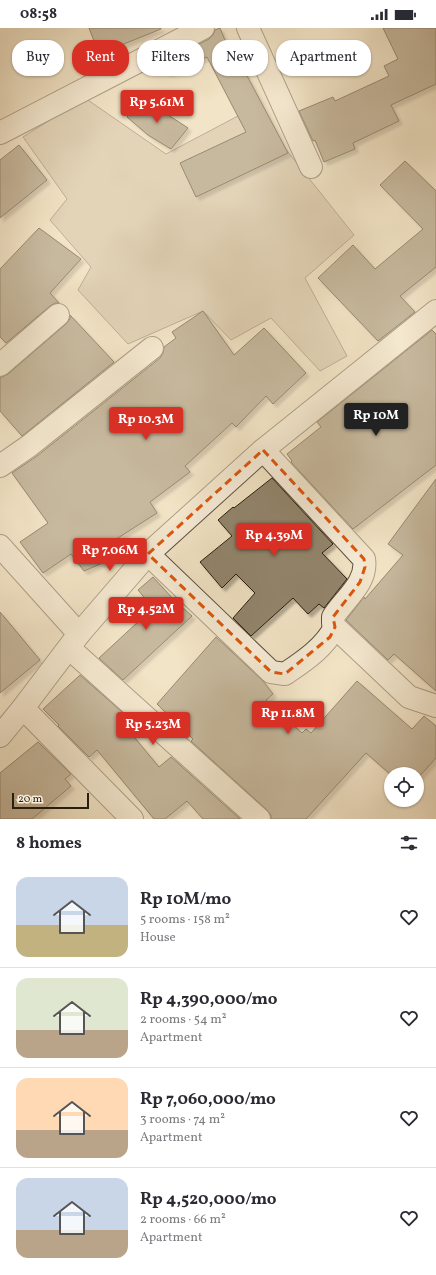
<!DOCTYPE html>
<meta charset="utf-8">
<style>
:root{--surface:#fff;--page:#f7f7f7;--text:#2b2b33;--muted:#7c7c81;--line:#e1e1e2;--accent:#d93025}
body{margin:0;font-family:Vollkorn,serif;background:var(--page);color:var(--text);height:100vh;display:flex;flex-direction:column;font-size:15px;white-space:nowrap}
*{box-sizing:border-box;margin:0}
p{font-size:13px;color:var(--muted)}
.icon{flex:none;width:22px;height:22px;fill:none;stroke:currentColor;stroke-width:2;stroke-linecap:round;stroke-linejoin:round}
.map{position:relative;height:791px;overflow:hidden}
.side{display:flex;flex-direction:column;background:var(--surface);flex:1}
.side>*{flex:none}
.top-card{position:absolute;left:12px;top:12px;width:412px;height:36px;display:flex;gap:8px}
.controls{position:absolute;left:384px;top:739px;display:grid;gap:8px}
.controls a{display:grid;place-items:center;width:40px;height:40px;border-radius:50%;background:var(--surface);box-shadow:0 1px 3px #0004;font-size:20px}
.scale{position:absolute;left:12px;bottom:10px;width:77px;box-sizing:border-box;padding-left:4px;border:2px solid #2a1e0d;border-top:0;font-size:11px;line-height:14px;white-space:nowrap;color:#2a1e0d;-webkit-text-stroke:3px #f7edda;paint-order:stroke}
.price{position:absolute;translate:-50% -34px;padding:0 9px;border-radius:4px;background:var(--accent);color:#fff;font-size:13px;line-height:26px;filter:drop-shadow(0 1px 2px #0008)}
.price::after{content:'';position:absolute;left:50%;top:24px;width:12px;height:9px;margin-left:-6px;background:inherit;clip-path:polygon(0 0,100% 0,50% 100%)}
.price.selected{background:#222;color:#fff}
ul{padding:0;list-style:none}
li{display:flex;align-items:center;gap:12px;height:100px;padding:0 16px}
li+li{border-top:1px solid var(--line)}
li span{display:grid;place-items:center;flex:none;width:112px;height:80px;border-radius:12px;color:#555}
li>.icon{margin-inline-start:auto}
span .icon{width:48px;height:48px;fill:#fffc;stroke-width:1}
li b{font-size:17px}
h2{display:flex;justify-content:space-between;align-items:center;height:48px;padding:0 16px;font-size:17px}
.tag{padding:0 14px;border-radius:16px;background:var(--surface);box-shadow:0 1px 3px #0004;font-size:14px;line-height:36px}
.tag.selected{background:var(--accent);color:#fff}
.status{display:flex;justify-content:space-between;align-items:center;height:28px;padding:0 20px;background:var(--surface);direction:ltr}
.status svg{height:11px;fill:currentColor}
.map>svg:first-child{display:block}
.green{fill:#d0c2a7;stroke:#7d705a}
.building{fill:#92856d;stroke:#2a1e0d;filter:url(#shadow)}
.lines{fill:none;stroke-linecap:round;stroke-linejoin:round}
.street-casing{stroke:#5c503b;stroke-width:24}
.street{stroke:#f7edda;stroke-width:22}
.marked{fill:none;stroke:#de560c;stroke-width:3;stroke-dasharray:8 5;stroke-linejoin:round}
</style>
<div class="status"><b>08:58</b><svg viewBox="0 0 49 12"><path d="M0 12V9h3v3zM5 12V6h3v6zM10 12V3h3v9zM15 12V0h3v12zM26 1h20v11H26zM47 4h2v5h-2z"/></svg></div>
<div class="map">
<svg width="436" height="791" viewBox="0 0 436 791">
<defs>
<filter id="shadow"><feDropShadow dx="3.5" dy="3.5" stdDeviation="1" flood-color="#0004"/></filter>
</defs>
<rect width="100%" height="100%" fill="#f2e4c6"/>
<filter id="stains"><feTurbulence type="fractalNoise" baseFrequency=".005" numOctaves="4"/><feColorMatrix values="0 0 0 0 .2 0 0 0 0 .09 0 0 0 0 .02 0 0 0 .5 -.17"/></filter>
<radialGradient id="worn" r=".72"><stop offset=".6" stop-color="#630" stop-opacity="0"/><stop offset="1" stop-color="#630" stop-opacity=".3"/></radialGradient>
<polygon class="green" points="85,70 166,126 253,80 354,207 305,250 347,328 320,343 271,290 231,312 203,283 128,316 78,262 91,239 50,192 67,171 23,109"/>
<g class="building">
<polygon points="89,0 161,0 161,1 99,26"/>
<polygon points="220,0 232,29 236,27 288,125 196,169 180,135 246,104 207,29 168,45 164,34 209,11 213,7 215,2"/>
<polygon points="383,0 436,0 436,56 391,77 399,93 353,115 355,121 324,134 315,112 313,113 299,83 333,69 335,73 389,48 384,38 398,31"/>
<polygon points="142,70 188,100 171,121 148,107 127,89"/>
<polygon points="19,117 47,152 0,190 0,132"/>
<polygon points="405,133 436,163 436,239 400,268 415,284 378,313 318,250 353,217 375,241 423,201 380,157"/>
<polygon points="39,200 81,231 50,265 59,275 55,275 50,278 6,315 0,309 0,241"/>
<polygon points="203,283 234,327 264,300 306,345 273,376 266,368 236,399 232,395 185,438 190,444 150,474 157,485 110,515 121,527 84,543 71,526 43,545 20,514 48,495 12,445 37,428 160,330 163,325 164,319 176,310 172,304"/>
<polygon points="70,287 114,334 22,408 0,383 0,350 8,346 66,296 70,291"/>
<polygon points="432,302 436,306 436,437 353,501 291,434 292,433 287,426 321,399 317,394"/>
<polygon points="272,450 333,516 322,525 347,551 324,580 319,576 308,586 293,570 251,608 233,590 255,565 236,546 222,560 200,534 232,508 218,492 233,479 234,480"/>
<polygon points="436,451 436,663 394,626 388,632 346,592 364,569 365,571 403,527 388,516"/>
<polygon points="153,549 174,572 192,588 123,652 99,630 153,580 138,562"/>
<polygon points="0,584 40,632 0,665"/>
<polygon points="216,609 263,653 273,666 266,672 302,705 306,701 311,705 357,653 412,701 424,688 436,698 436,730 417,751 417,746 391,746 391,747 366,725 306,791 271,791 271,787 267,782 191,713 193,711 157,676"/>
<polygon points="80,647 130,691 124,697 159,739 171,729 240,791 203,791 187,773 165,791 154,791 97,722 89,729 58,698 59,697 43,681"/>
<polygon points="38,714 71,746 65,751 71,758 32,791 0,791 0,745"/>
</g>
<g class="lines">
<g class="street-casing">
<g id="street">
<polyline points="248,0 311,139"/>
<polyline points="0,105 203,0"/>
<polyline points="0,337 58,287"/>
<path d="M263 422 364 531C368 555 344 571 333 589V595L335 599 409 669 436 678"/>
<polyline points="0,438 29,418 152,320"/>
<polyline points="0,518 79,606"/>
<path d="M148 526 271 644 285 646C304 633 324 620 335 599"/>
<polyline points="69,620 259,791"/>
<polyline points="23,680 132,791"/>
<polyline points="0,708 23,680 79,606 148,526 263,422 436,283"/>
</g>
</g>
<use href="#street" class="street"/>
</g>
<path d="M0 0H436V791H0ZM263 422 364 531 365 539 360 554 333 589 335 599 330 609 285 646 271 644 148 526Z" fill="#f2e4c6" fill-opacity=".55" fill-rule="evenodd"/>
<path class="marked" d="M263 422 364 531 365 539 360 554 333 589 335 599 330 609 285 646 271 644 148 526Z"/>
<rect width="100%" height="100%" filter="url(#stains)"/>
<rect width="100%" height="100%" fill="url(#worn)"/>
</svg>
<div class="controls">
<a><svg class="icon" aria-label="locate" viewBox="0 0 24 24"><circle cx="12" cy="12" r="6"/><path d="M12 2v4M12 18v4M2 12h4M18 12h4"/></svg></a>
</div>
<div class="scale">20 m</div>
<b class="price" style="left:157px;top:96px">Rp 5.61M</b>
<b class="price selected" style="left:376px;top:409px">Rp 10M</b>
<b class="price" style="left:146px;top:413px">Rp 10.3M</b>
<b class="price" style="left:274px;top:529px">Rp 4.39M</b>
<b class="price" style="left:110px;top:544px">Rp 7.06M</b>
<b class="price" style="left:146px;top:603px">Rp 4.52M</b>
<b class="price" style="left:288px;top:707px">Rp 11.8M</b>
<b class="price" style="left:153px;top:718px">Rp 5.23M</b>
<div class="top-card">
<a class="tag">Buy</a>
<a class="tag selected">Rent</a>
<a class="tag">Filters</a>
<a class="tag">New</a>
<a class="tag">Apartment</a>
</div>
</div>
<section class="side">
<h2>8 homes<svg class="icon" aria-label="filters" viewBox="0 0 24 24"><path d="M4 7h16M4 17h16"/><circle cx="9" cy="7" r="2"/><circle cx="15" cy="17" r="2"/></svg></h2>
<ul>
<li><span style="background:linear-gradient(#c9d6e8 60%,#c2b280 0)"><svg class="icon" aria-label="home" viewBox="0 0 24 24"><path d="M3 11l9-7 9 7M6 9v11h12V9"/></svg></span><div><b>Rp 10M/mo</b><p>5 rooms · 158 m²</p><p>House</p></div><svg class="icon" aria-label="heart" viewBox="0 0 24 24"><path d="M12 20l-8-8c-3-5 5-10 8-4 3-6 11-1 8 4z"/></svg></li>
<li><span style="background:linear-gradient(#dfe7d0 65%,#b9a48a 0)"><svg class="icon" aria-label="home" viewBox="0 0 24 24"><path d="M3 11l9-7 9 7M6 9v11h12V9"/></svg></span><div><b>Rp 4,390,000/mo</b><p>2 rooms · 54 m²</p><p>Apartment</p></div><svg class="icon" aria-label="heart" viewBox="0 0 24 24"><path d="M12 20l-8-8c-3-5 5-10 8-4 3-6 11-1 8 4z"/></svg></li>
<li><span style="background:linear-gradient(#ffd9b3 65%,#b9a48a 0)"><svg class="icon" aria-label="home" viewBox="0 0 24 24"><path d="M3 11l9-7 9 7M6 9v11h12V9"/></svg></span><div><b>Rp 7,060,000/mo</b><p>3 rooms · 74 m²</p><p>Apartment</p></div><svg class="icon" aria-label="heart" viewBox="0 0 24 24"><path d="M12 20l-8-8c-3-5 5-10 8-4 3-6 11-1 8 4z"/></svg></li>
<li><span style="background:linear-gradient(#c9d6e8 65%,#b9a48a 0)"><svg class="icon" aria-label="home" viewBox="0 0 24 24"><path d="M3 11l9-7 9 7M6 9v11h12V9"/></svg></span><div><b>Rp 4,520,000/mo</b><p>2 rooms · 66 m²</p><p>Apartment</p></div><svg class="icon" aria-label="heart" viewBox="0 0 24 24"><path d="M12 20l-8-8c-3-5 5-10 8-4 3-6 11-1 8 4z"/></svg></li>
</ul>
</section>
